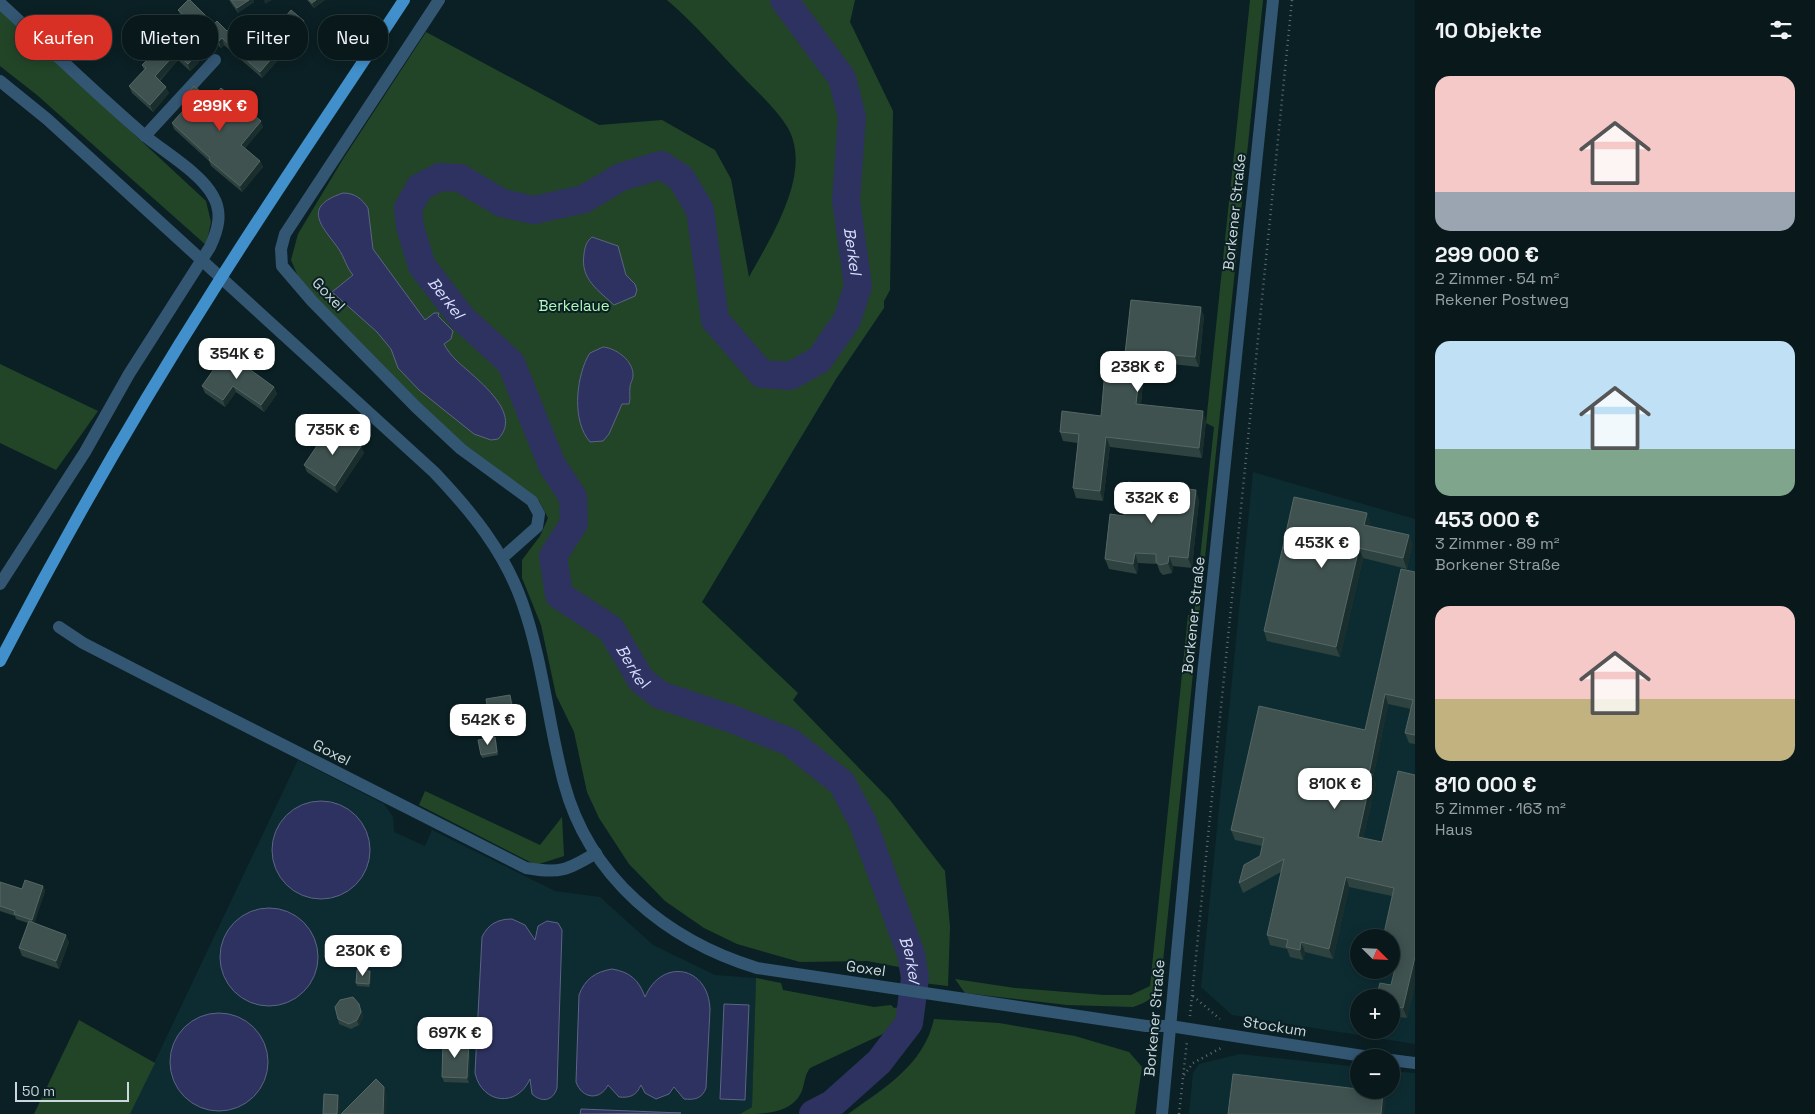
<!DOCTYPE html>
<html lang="de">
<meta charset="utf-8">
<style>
:root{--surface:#08181b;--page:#162528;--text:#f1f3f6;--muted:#98a0a3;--line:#29373a;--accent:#d93025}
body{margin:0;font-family:"Space Grotesk",sans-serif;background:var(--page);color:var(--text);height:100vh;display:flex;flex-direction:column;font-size:19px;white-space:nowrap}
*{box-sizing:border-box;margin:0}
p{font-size:16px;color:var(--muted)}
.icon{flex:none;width:28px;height:28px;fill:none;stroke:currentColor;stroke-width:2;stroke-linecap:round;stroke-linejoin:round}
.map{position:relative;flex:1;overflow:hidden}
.drawer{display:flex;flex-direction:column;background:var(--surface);width:400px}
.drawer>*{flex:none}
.guide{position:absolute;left:15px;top:15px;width:475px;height:45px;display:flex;gap:10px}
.needle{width:32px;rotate:114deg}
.controls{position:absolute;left:1350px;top:929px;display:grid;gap:10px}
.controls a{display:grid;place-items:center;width:50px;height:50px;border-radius:50%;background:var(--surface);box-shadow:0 2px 12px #0003,0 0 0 1px var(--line);font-size:25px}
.scale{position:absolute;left:15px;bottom:12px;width:114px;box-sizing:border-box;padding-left:5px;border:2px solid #ccd8db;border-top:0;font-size:14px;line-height:18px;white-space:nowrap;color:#ccd8db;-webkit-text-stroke:4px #0b2024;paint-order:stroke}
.price{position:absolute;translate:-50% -42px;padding:0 11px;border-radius:10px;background:#fff;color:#222;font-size:16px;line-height:32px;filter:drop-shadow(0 1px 2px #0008)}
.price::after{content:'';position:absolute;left:50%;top:30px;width:15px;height:11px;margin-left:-8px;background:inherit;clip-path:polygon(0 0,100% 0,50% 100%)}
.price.active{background:var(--accent);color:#fff}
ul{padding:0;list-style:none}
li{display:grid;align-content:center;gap:10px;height:265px;padding:0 20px}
li span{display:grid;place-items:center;height:155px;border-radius:15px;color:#555}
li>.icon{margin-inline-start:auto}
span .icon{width:90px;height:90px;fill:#fffc;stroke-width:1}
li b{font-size:21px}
h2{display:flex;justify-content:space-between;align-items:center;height:60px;padding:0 20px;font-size:21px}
.tag{padding:0 18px;border-radius:20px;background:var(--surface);box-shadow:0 2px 12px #0003,0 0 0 1px var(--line);font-size:18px;line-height:45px}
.tag.active{background:var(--accent);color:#fff}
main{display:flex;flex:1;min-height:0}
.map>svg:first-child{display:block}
.built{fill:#0d2c32;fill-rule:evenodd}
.green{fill:#224527}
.water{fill:#2e3260;stroke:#5d6485}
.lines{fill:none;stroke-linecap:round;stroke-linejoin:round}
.river{stroke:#2e3260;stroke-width:28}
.path{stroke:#5f7073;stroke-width:2.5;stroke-dasharray:1 4;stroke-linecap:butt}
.minor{stroke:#335673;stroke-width:12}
.tertiary{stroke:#335673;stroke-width:12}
.primary{stroke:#4190cb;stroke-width:12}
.wall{fill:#2e423f}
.shaded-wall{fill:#192e2d}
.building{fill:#3f5250;stroke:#556765}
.labels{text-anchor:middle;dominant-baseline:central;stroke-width:4;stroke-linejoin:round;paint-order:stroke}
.street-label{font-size:15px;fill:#ccd8db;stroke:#0b2024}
.park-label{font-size:15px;fill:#b4f9ba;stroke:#0b2024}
.water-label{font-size:16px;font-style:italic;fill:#d8defe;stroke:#0b2024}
</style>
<main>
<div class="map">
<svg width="1415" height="1114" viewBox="0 0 1415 1114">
<rect width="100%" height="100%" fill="#0b2024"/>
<g class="built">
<path d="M1253 472 1415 519V1044L1232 1015 1201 987ZM1359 938H1391V970H1359ZM1359 998H1391V1030H1359Z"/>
<polygon points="298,760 384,804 393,817 394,832 425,846 432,830 555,891 600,897 653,945 715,975 756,978 752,1107 740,1114 130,1114"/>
<polygon points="1240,1054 1359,1067 1359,1090 1391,1090 1391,1071 1415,1073 1415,1114 1189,1114 1193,1073 1199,1064"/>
</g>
<g class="green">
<path d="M667 0H855L850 22 893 111 890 290 884 301V308L836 379 702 602 798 693 793 700 890 800 945 871 950 927 948 986 905 981 899 967 867 961 800 962 737 944 704 928 665 901 629 864 599 818 587 792 574 732 556 695 541 625 522 578V560L540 536 548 518 539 501 457 439 356 344 299 279 291 260 298 234 343 159 426 32 599 125 662 120 715 150 731 179 749 277C771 237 813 173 788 128 776 108 757 92 742 76 717 50 694 23 667 0Z"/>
<path d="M1250 0H1263L1161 981C1157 996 1147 1003 1133 1007L1067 1005 965 993 955 979 1015 988 1104 995H1131L1150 986 1188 615H1194L1214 427 1206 423Z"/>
<polygon points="0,10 206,201 211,222 206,245 37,95 0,66"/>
<polygon points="0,364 98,411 56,470 0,443"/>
<polygon points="425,791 540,845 562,817 564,856 536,865 419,805"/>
<path d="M756 978 781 983 783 990 874 1007 891 1005 894 1008 900 1007 895 1023 883 1034 810 1068C804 1076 805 1084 801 1093 790 1114 764 1114 740 1114L752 1107Z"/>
<path d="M934 1019 999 1023 1075 1036 1129 1052 1142 1067 1135 1114H848C884 1088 924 1065 934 1019Z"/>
<polygon points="79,1020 155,1063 130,1114 34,1114"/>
</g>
<g class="water">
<path d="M343 193C355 193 362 199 368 208L373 249 425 320 434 313H439L438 316 453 331 451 339 444 344C447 350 451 355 456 360 472 376 525 412 498 439L491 440 474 434 419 390 398 368 391 349 377 332 332 292 353 275C346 267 345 258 338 248 322 226 301 207 343 193Z"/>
<path d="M592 237 618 246 626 275 635 284 637 290 635 296 614 305C598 290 580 279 584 254 585 247 586 242 592 237Z"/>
<path d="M603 347C616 348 634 361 633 376 633 380 630 383 630 387 629 393 631 398 629 404H622L609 434 603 441 590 442C572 421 576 381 587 358L590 353Z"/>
<circle cx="321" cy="850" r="49"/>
<circle cx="269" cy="957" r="49"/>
<path d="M512 919 525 925 535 940 538 926 547 921 558 923 562 930 557 1088C553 1101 542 1103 532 1094L530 1079C517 1108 482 1104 475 1073L482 937C488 924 498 919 512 919Z"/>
<path d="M612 969C630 972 639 980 645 997 662 957 709 966 710 1010L706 1088C702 1099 694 1100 684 1099L674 1087 669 1094 656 1099 645 1093 641 1085C636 1096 630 1098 619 1097L608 1085C600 1101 582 1099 576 1082L579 995C585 979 595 972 612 969Z"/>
<polygon points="724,1004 749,1005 745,1100 720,1099"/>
<circle cx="219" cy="1062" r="49"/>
<polygon points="581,1109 681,1113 580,1114"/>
</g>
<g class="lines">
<path class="river" id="s1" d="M784 0 842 78 852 117 846 200 858 286 847 320 819 360 790 376 762 374 715 320 700 210 681 178 661 165 621 177 584 199 534 210 502 203 460 178 440 177 420 187 408 208 410 227 422 266 462 318 511 363 552 465 573 497 574 523 553 556 559 595 611 629 641 680 660 695 732 719 790 742 842 783 863 823 911 954 915 978 909 1023 879 1062 832 1104 813 1114"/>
<g class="path">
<polyline points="1193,996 1220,1019"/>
<polyline points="1190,1016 1292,0"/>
<polyline points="1184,1075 1193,1063 1221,1048"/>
<polyline points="1179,1114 1187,1041"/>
</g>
<g class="minor">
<polyline points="439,0 285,234 281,249 282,266 312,301 416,407 461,449 532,501 539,514 537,527 502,558"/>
<path d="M0 3C48 47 95 93 144 135 164 152 201 173 213 196 223 213 218 230 210 247L129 374 85 452 0 584"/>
<path d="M0 81 47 119 434 472C471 511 504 551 522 602 543 661 548 723 564 783 589 877 666 940 757 968L1146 1026H1170"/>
<polyline points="145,136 215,60"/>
<path d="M59 627 83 643 155 680 526 868C560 874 568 870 596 853"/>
</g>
<g class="tertiary">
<polyline points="1170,1026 1376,1058"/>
<polyline points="1391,1060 1415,1063"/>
<polyline points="1162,1114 1202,684 1273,0"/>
</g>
<path class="primary" d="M0 661C66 534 137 410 214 289 275 192 341 96 404 0"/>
</g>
<g class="wall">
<polygon points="229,0 254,0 254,2 238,13"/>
<polygon points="307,0 325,0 314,8"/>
<polygon points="178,10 214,24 261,46 304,21 307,28 262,78 224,45 221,48 212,39 196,55 199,62 190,71 178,60 160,81 169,93 153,112 132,93 129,86 144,70 142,65 186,21 181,16"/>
<polygon points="76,37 105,40 92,54 78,42"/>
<polygon points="185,96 210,100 263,127 245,148 260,161 263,167 242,192 211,166 209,161 174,129 172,123 189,104 187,102"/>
<polygon points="1131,300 1204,316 1199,367 1145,361 1141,404 1206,421 1202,458 1110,447 1103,501 1076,498 1073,488 1078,443 1063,441 1060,432 1101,416 1123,372"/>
<polygon points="226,352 274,387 277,394 264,412 236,392 225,407 205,393 202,386"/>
<polygon points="361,446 364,453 337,493 307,472 304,465"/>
<polygon points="1199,500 1192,568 1173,566 1172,573 1163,575 1160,572 1157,564 1138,563 1137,574 1109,569 1105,559 1124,516"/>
<polygon points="1367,513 1370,524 1370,526 1409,535 1412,545 1407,569 1363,558 1340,657 1267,641 1264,631"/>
<polygon points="1415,572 1415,744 1409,743 1405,733 1411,709 1388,704 1373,778 1376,784 1363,838 1382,842 1415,775 1415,983 1407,1018 1391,1016 1391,985 1398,957 1391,955 1392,896 1349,887 1333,959 1305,952 1303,960 1290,957 1287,949 1270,945 1267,935 1281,872 1243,893 1239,883 1260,856 1262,846 1235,840 1231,830 1365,730"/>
<polygon points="512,700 517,729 493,733 491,728"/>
<polygon points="496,740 498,755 482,758 481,755"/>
<polygon points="0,882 22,889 43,886 45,891 34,923 69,942 59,969 22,956 19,948 28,923 16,919 15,916 0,911"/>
<polygon points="370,971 371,973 370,987 357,986 356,983"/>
<polygon points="361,1009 363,1018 359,1025 351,1029 339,1024 338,1019"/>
<polygon points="469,1042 470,1047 469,1083 444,1082 442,1077"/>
</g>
<g class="shaded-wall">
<polygon points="249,0 254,0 254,2 238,13 237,8"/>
<polygon points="264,0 272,0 265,4"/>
<polygon points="316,0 325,0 314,8 312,3"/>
<polygon points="304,21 307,28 262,78 260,72"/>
<polygon points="210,32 212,39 196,55 199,62 190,71 188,64 192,51"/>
<polygon points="103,34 105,40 92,54 91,49"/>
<polygon points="222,38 224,45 221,48 219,41"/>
<polygon points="176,53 178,60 157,83 155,76"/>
<polygon points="166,87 169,93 153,112 150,105"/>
<polygon points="261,121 263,127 243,151 241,145"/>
<polygon points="260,161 263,167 242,192 240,186"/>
<polygon points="1201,307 1204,316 1199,367 1195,357"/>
<polygon points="1142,352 1145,361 1140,413 1136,404"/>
<polygon points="233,386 236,392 225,407 223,400"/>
<polygon points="274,387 277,394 264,412 261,405"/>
<polygon points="1203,411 1206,421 1202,458 1199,448"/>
<polygon points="1106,437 1110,447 1103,501 1100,491"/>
<polygon points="361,446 364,453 337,493 335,486"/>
<polygon points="1196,490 1199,500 1192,568 1188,558"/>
<polygon points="1367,513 1370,524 1368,535 1364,525"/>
<polygon points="1409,535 1412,545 1407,569 1403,558"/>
<polygon points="1359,548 1363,558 1340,657 1336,647"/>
<polygon points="1135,553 1138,563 1137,574 1133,564"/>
<polygon points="1169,556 1173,566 1172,573 1168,563"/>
<polygon points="1385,694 1388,704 1373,778 1376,784 1361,847 1358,837 1369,774"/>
<polygon points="510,695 512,700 517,729 515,724"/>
<polygon points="1346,877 1349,887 1333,959 1329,949"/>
<polygon points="43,886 45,891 34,925 32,920"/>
<polygon points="66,935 69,942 59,969 56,961"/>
<polygon points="1301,942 1305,952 1303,960 1300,950"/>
<polygon points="1415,957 1415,983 1407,1018 1403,1008"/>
<polygon points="370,971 371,973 370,987 369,984"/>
<polygon points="359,1004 363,1018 359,1025 357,1020"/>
<polygon points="469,1042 470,1047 469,1083 467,1078"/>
<polygon points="384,1087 387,1095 386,1114 383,1114"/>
<polygon points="1383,1092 1386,1100 1384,1114 1381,1114"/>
<polygon points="338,1095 340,1102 340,1114 337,1114"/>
</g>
<g class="building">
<polygon points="188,0 190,0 214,24 217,21 227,31 235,23 261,46 291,10 304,21 260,72 222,38 219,41 210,32 192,51 196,55 188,64 176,53 155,76 166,87 150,105 129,86 146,68 142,65 188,19 178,10"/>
<polygon points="231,0 249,0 237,8"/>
<polygon points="309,0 316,0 312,3"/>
<polygon points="88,22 103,34 91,49 76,37"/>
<polygon points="194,86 210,100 221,88 261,121 241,145 260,161 240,186 209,160 210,158 172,123 191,102 185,96"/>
<polygon points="1131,300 1201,307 1195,357 1142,352 1136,404 1203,411 1199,448 1106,437 1100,491 1073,488 1079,434 1060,432 1062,411 1101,416 1105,370 1123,372"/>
<polygon points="226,352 274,387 261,405 233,386 223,400 202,386"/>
<polygon points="331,425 361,446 335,486 304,465"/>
<polygon points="1128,482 1196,490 1188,558 1169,556 1168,563 1160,565 1156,562 1156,554 1135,553 1133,564 1105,559 1110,514 1124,516"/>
<polygon points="1294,497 1367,513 1364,525 1409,535 1403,558 1359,548 1336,647 1264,631"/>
<polygon points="1401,569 1415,572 1415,735 1405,733 1413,700 1385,694 1369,774 1372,774 1358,837 1382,842 1398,771 1415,775 1415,957 1403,1008 1391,1006 1391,998 1376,998 1380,983 1391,985 1400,948 1391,946 1391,938 1383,938 1394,888 1346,877 1329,949 1301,942 1300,950 1286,947 1288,940 1267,935 1284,859 1239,883 1244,865 1260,856 1264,838 1231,830 1259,706 1365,730"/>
<polygon points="510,695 515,724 491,728 486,699"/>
<polygon points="495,737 497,752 481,755 478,740"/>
<polygon points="25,880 43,886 32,920 14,914 15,911 0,906 0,882 22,889"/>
<polygon points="29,921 66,935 56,961 19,948"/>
<polygon points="357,970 370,971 369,984 356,983"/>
<polygon points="353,997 359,1004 361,1012 357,1020 349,1024 338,1019 335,1007 340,1000"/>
<polygon points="443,1040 469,1042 467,1078 442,1077"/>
<polygon points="1233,1074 1383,1092 1381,1114 1228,1114"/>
<polygon points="376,1079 384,1087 383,1114 341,1114"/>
<polygon points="324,1094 338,1095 337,1114 323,1114"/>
</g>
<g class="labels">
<g class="street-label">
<text transform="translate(1234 212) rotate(-84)">Borkener Straße</text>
<text transform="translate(329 294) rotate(46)">Goxel</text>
<text transform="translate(1193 615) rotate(-84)">Borkener Straße</text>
<text transform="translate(332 752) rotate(27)">Goxel</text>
<text transform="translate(866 968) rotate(8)">Goxel</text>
<text transform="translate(1154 1018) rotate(-85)">Borkener Straße</text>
<text transform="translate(1275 1026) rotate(9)">Stockum</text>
</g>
<g class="park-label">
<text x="574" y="305">Berkelaue</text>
</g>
<g class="water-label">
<text stroke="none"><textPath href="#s1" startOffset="272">Berkel</textPath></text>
<text stroke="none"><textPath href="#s1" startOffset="1081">Berkel</textPath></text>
<text stroke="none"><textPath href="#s1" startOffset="1531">Berkel</textPath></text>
<text stroke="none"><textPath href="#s1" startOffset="1966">Berkel</textPath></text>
</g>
</g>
</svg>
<div class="controls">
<a><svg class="needle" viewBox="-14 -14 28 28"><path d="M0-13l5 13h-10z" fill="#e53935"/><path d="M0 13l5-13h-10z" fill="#98a0a3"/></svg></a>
<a>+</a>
<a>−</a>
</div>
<div class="scale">50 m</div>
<b class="price active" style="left:220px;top:132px">299K €</b>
<b class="price" style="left:237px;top:380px">354K €</b>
<b class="price" style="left:1138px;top:393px">238K €</b>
<b class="price" style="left:333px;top:456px">735K €</b>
<b class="price" style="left:1152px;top:524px">332K €</b>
<b class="price" style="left:1322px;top:569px">453K €</b>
<b class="price" style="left:488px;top:746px">542K €</b>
<b class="price" style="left:1335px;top:810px">810K €</b>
<b class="price" style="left:363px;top:977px">230K €</b>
<b class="price" style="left:455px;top:1059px">697K €</b>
<div class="guide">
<a class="tag active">Kaufen</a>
<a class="tag">Mieten</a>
<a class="tag">Filter</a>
<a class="tag">Neu</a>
</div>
</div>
<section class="drawer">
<h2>10 Objekte<svg class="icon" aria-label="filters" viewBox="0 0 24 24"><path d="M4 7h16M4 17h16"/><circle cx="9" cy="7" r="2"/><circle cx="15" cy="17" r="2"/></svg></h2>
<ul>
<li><span style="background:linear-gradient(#f6c9c9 75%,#9aa5b1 0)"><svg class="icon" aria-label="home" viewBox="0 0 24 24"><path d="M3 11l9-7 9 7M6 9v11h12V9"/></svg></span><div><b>299 000 €</b><p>2 Zimmer · 54 m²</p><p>Rekener Postweg</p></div></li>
<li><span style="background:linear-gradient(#bfe0f5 70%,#7fa58c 0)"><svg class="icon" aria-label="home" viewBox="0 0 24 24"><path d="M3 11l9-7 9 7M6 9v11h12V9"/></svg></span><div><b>453 000 €</b><p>3 Zimmer · 89 m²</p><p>Borkener Straße</p></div></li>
<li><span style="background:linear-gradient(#f6c9c9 60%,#c2b280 0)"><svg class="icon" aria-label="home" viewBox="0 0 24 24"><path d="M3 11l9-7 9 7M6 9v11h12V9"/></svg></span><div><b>810 000 €</b><p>5 Zimmer · 163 m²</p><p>Haus</p></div></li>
</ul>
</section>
</main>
